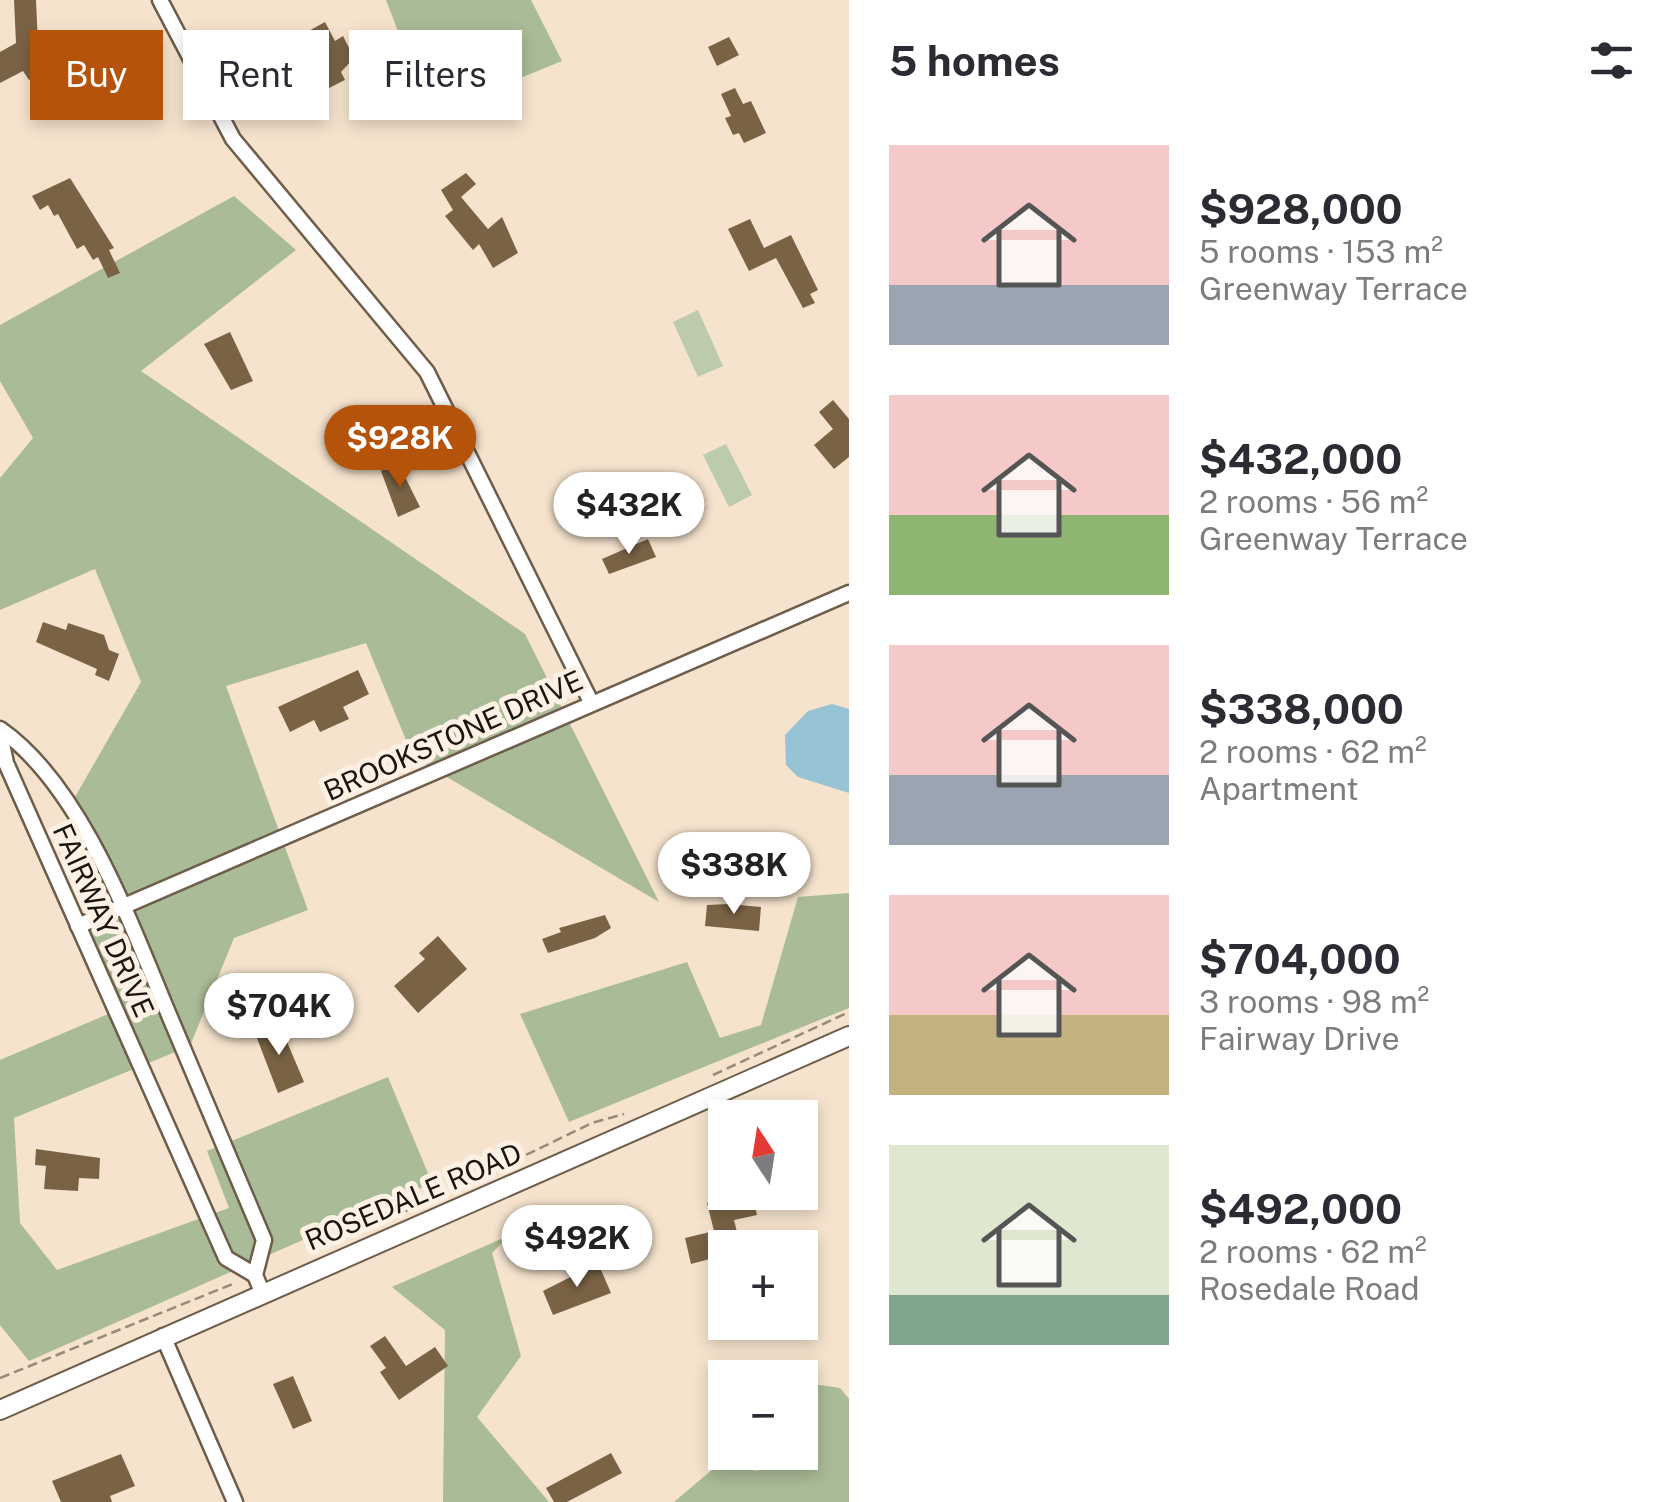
<!DOCTYPE html>
<meta charset="utf-8">
<style>
:root{--surface:#fff;--page:#f2f2f3;--text:#2b2b33;--muted:#7c7c81;--accent:#b45309}
body{margin:0;font-family:"Public Sans",sans-serif;background:var(--page);color:var(--text);height:100vh;display:flex;flex-direction:column;font-size:38px;white-space:nowrap}
*{box-sizing:border-box;margin:0}
p{font-size:32px;color:var(--muted)}
.icon{flex:none;width:55px;height:55px;fill:none;stroke:currentColor;stroke-width:2;stroke-linecap:round;stroke-linejoin:round}
.map{position:relative;flex:1;overflow:hidden}
.sheet{display:flex;flex-direction:column;background:var(--surface);width:830px}
.sheet>*{flex:none}
.hud{position:absolute;left:30px;top:30px;width:668px;height:90px;display:flex;gap:20px}
.needle{width:65px;rotate:348deg}
.buttons{position:absolute;left:708px;top:1100px;display:grid;gap:20px}
.buttons a{display:grid;place-items:center;width:110px;height:110px;border-radius:0px;background:var(--surface);box-shadow:0 5px 15px #0003;font-size:50px}
.price{position:absolute;translate:-50% -85px;padding:0 22px;border-radius:35px;background:#fff;color:#222;font-size:32px;line-height:65px;filter:drop-shadow(0 2px 5px #0008)}
.price::after{content:'';position:absolute;left:50%;top:60px;width:30px;height:22px;margin-left:-15px;background:inherit;clip-path:polygon(0 0,100% 0,50% 100%)}
.price.current{background:var(--accent);color:#fff}
ul{padding:0;list-style:none}
li{display:flex;align-items:center;gap:30px;height:250px;padding:0 40px}
li span{display:grid;place-items:center;flex:none;width:280px;height:200px;border-radius:0px;color:#555}
li>.icon{margin-inline-start:auto}
span .icon{width:120px;height:120px;fill:#fffc;stroke-width:1}
li b{font-size:42px}
h2{display:flex;justify-content:space-between;align-items:center;height:120px;padding:0 40px;font-size:42px}
.pill{padding:0 35px;border-radius:0px;background:var(--surface);box-shadow:0 5px 15px #0003;font-size:35px;line-height:90px}
.pill.current{background:var(--accent);color:#fff}
main{display:flex;flex:1;min-height:0}
.map>svg:first-child{display:block}
.green{fill:#bccaae}
.forest{fill:#aabb97}
.water{fill:#97c4d4}
.building{fill:#7a6345}
.lines{fill:none;stroke-linecap:round;stroke-linejoin:round}
.minor-casing{stroke:#6d5d4a;stroke-width:19}
.tertiary-casing{stroke:#6d5d4a;stroke-width:22}
.path{stroke:#978a7a;stroke-width:2.5;stroke-dasharray:10 5;stroke-linecap:butt}
.minor{stroke:#fff;stroke-width:14}
.tertiary{stroke:#fff;stroke-width:18}
.labels{text-anchor:middle;dominant-baseline:central;stroke-width:10;stroke-linejoin:round;paint-order:stroke}
.street-label{font-size:28px;fill:#1b150e;stroke:#fcf1e4}
</style>
<main>
<div class="map">
<svg width="849" height="1502" viewBox="0 0 849 1502">
<rect width="100%" height="100%" fill="#f5e3cd"/>
<g class="green">
<polygon points="698,310 723,366 698,377 673,322"/>
<polygon points="726,444 752,495 729,507 703,455"/>
</g>
<g class="forest">
<polygon points="386,0 531,0 562,61 430,115"/>
<polygon points="234,196 296,250 141,371 525,634 659,902 413,757 366,643 226,686 308,910 234,938 190,1046 14,1118 20,1223 57,1270 229,1208 207,1151 388,1077 432,1183 29,1361 0,1325 0,1060 113,1012 76,920 126,899 71,804 141,682 95,569 0,610 0,478 33,438 0,381 0,325"/>
<polygon points="849,893 849,1008 569,1122 520,1014 687,962 720,1038 761,1025 798,897"/>
<polygon points="510,1235 492,1253 521,1356 477,1417 549,1502 443,1502 445,1330 392,1287"/>
<polygon points="800,1382 840,1388 849,1399 849,1502 674,1502 720,1463 757,1471 763,1453 800,1452"/>
</g>
<polygon class="water" points="832,704 849,709 849,793 798,777 786,765 785,735 808,711"/>
<g class="building">
<polygon points="14,0 36,0 38,45 53,69 29,80 23,71 0,83 0,52 16,43"/>
<polygon points="325,22 335,41 343,36 354,58 341,72 345,80 323,91 303,46 308,39 305,33"/>
<polygon points="729,37 739,55 717,66 708,47"/>
<polygon points="735,88 743,104 751,101 766,133 744,143 739,133 733,135 725,118 731,116 721,94"/>
<polygon points="466,173 476,184 461,197 488,229 502,217 518,253 493,268 479,244 473,250 445,216 453,210 441,190"/>
<polygon points="70,178 114,248 109,250 120,273 108,278 98,257 93,260 84,245 77,249 58,214 54,216 48,205 40,210 32,196"/>
<polygon points="750,219 764,248 791,235 818,290 810,294 815,303 803,308 776,258 749,271 728,229"/>
<polygon points="230,332 253,381 231,390 204,344"/>
<polygon points="833,400 849,419 849,457 834,469 814,445 833,429 819,412"/>
<polygon points="398,463 420,507 398,517 381,471"/>
<polygon points="648,539 656,557 609,574 602,559"/>
<polygon points="43,622 66,630 68,623 104,635 109,650 119,654 109,681 95,675 97,669 36,642"/>
<polygon points="358,670 369,694 343,707 349,719 320,732 314,720 290,732 278,707"/>
<polygon points="728,904 761,907 759,931 705,926 707,905"/>
<polygon points="605,915 611,928 595,938 548,953 542,939 561,932 559,928"/>
<polygon points="438,936 467,969 418,1013 394,986 425,959 419,953"/>
<polygon points="246,977 248,983 259,978 265,991 229,1007 221,988"/>
<polygon points="279,1023 304,1082 278,1093 255,1033"/>
<polygon points="36,1149 100,1158 99,1179 79,1178 78,1191 44,1189 46,1166 35,1165"/>
<polygon points="752,1192 757,1215 734,1220 741,1248 725,1248 725,1255 691,1264 685,1238 714,1231 707,1203"/>
<polygon points="598,1263 611,1293 553,1315 543,1291"/>
<polygon points="385,1336 406,1366 435,1347 448,1366 399,1400 380,1372 386,1368 370,1346"/>
<polygon points="293,1376 312,1421 293,1429 273,1384"/>
<polygon points="611,1453 622,1473 567,1502 554,1502 546,1488"/>
<polygon points="121,1454 135,1486 110,1496 112,1502 61,1502 52,1481"/>
</g>
<g class="lines">
<g class="minor-casing">
<g id="minor">
<polyline points="160,0 233,139 427,372 591,702"/>
<path d="M0 729C82 786 131 925 169 1015 201 1090 233 1165 264 1240L255 1275 262 1292"/>
<polyline points="0,734 6,763 226,1258 255,1275"/>
<polyline points="78,926 849,593"/>
<polyline points="163,1336 235,1502"/>
</g>
</g>
<g class="tertiary-casing">
<polyline id="tertiary" points="0,1410 849,1036"/>
</g>
<g class="path">
<polyline points="713,1075 849,1012"/>
<polyline points="472,1181 592,1123 624,1114"/>
<polyline points="362,1230 410,1209"/>
<polyline points="0,1378 235,1283"/>
</g>
<use href="#minor" class="minor"/>
<use href="#tertiary" class="tertiary"/>
</g>
<g class="labels">
<g class="street-label">
<text transform="translate(453 735) rotate(-24)">BROOKSTONE DRIVE</text>
<text transform="translate(104 920) rotate(66)">FAIRWAY DRIVE</text>
<text transform="translate(413 1196) rotate(-23)">ROSEDALE ROAD</text>
</g>
</g>
</svg>
<div class="buttons">
<a><svg class="needle" viewBox="-14 -14 28 28"><path d="M0-13l5 13h-10z" fill="#e53935"/><path d="M0 13l5-13h-10z" fill="#7c7c81"/></svg></a>
<a>+</a>
<a>−</a>
</div>
<b class="price current" style="left:400px;top:490px">$928K</b>
<b class="price" style="left:629px;top:557px">$432K</b>
<b class="price" style="left:734px;top:917px">$338K</b>
<b class="price" style="left:279px;top:1058px">$704K</b>
<b class="price" style="left:577px;top:1290px">$492K</b>
<div class="hud">
<a class="pill current">Buy</a>
<a class="pill">Rent</a>
<a class="pill">Filters</a>
</div>
</div>
<section class="sheet">
<h2>5 homes<svg class="icon" aria-label="filters" viewBox="0 0 24 24"><path d="M4 7h16M4 17h16"/><circle cx="9" cy="7" r="2"/><circle cx="15" cy="17" r="2"/></svg></h2>
<ul>
<li><span style="background:linear-gradient(#f6c9c9 70%,#9aa5b1 0)"><svg class="icon" aria-label="home" viewBox="0 0 24 24"><path d="M3 11l9-7 9 7M6 9v11h12V9"/></svg></span><div><b>$928,000</b><p>5 rooms · 153 m²</p><p>Greenway Terrace</p></div></li>
<li><span style="background:linear-gradient(#f6c9c9 60%,#8fb573 0)"><svg class="icon" aria-label="home" viewBox="0 0 24 24"><path d="M3 11l9-7 9 7M6 9v11h12V9"/></svg></span><div><b>$432,000</b><p>2 rooms · 56 m²</p><p>Greenway Terrace</p></div></li>
<li><span style="background:linear-gradient(#f6c9c9 65%,#9aa5b1 0)"><svg class="icon" aria-label="home" viewBox="0 0 24 24"><path d="M3 11l9-7 9 7M6 9v11h12V9"/></svg></span><div><b>$338,000</b><p>2 rooms · 62 m²</p><p>Apartment</p></div></li>
<li><span style="background:linear-gradient(#f6c9c9 60%,#c2b280 0)"><svg class="icon" aria-label="home" viewBox="0 0 24 24"><path d="M3 11l9-7 9 7M6 9v11h12V9"/></svg></span><div><b>$704,000</b><p>3 rooms · 98 m²</p><p>Fairway Drive</p></div></li>
<li><span style="background:linear-gradient(#dfe7d0 75%,#7fa58c 0)"><svg class="icon" aria-label="home" viewBox="0 0 24 24"><path d="M3 11l9-7 9 7M6 9v11h12V9"/></svg></span><div><b>$492,000</b><p>2 rooms · 62 m²</p><p>Rosedale Road</p></div></li>
</ul>
</section>
</main>
